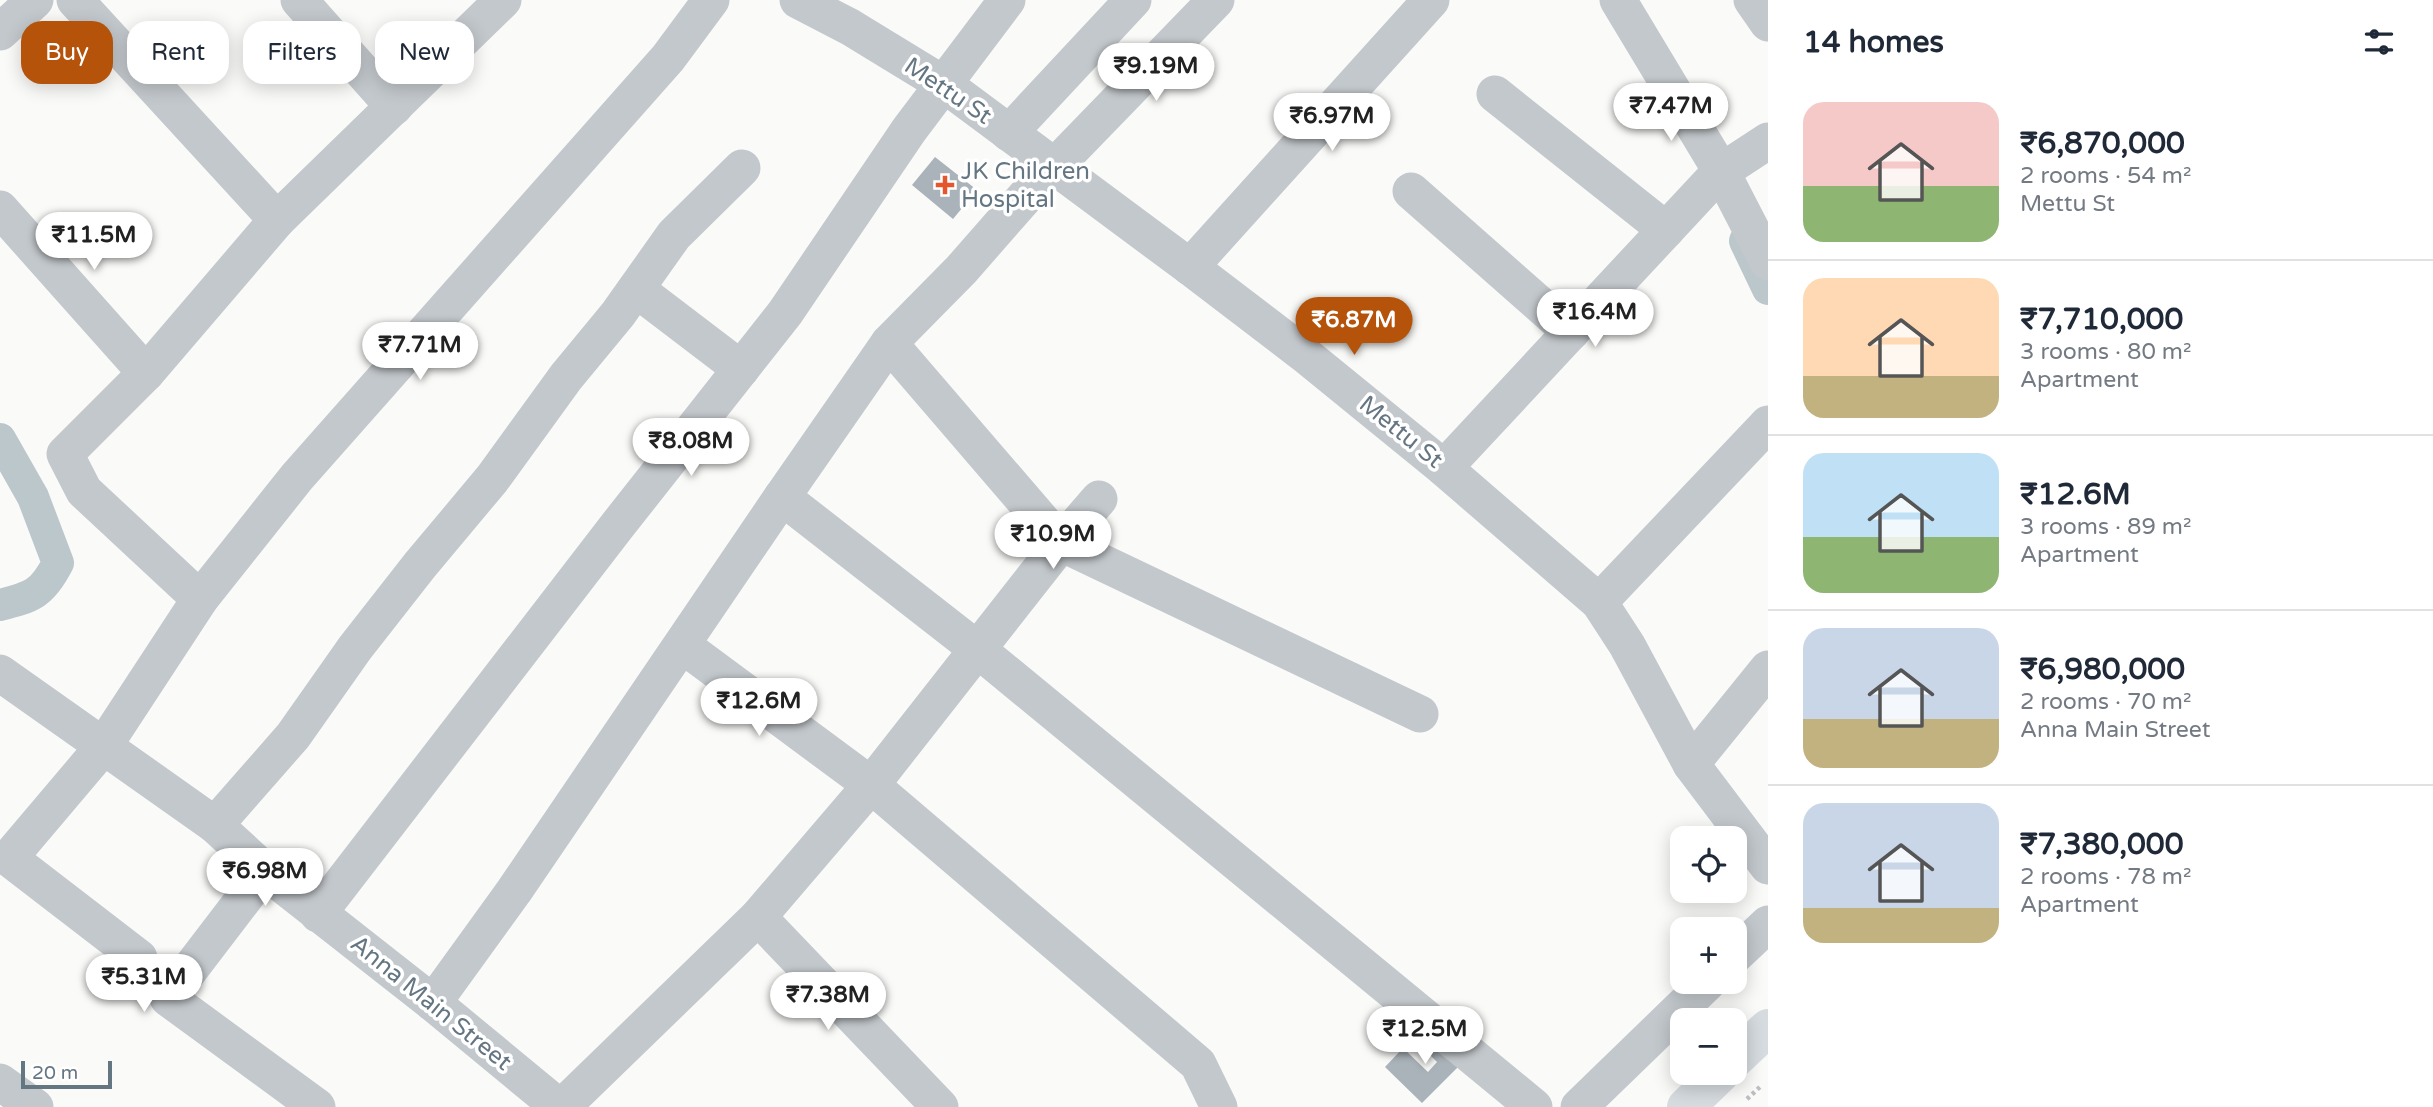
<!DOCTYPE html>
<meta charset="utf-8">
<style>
:root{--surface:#fff;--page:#f2f2f3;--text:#1f2937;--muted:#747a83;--line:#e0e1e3;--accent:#b45309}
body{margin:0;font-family:"Varela Round",sans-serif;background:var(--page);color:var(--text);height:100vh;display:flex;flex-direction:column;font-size:26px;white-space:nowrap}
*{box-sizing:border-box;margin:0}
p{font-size:23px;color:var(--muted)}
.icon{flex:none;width:38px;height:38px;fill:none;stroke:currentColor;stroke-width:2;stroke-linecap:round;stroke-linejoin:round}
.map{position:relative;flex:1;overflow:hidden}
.sheet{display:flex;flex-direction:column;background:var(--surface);width:665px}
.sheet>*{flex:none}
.top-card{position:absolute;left:21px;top:21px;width:665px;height:63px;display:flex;gap:14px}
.controls{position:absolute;left:1670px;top:826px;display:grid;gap:14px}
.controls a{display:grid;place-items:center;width:77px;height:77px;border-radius:14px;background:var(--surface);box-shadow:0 4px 18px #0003;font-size:35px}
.scale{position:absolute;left:21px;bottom:18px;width:91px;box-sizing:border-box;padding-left:7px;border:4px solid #657683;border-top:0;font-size:19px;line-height:24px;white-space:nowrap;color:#657683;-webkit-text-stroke:5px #fff;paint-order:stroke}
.price{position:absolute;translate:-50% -60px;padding:0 16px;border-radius:24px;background:#fff;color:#222;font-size:23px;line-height:46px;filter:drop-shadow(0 2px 4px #0008)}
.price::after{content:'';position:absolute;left:50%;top:42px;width:21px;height:16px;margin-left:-10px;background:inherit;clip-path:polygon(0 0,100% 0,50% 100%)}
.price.active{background:var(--accent);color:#fff}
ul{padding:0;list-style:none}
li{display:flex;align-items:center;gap:21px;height:175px;padding:0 35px}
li+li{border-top:2px solid var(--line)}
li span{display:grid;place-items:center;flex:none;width:196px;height:140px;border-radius:21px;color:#555}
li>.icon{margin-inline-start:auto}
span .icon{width:84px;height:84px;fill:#fffc;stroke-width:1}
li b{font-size:30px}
h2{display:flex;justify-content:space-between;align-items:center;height:84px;padding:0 35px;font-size:30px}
.pill{padding:0 24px;border-radius:21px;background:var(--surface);box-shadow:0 4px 18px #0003;font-size:24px;line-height:63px}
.pill.active{background:var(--accent);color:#fff}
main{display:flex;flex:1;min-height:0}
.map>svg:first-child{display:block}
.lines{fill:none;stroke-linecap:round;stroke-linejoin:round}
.canal{stroke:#bbc7cb;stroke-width:32}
.building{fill:#aab3b9}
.path{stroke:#bbbfc2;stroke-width:4.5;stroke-dasharray:3.5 3.5;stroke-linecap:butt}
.minor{stroke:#c3c8cc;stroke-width:37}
.major{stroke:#d6dbdf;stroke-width:38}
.poi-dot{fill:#e4572e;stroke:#fff;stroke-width:2.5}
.labels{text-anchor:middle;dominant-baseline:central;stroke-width:7;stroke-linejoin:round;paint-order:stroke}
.street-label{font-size:24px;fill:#657683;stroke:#fff}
.poi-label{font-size:24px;fill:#657683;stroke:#fff;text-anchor:start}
</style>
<main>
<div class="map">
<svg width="1768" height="1107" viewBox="0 0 1768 1107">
<rect width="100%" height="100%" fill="#fafaf8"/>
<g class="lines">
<g class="canal">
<polyline points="1745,241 1768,289"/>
<path d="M0 439 33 497 58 563C42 594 32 597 0 605"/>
</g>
</g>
<g class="building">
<polygon points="935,157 977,190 953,219 912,185"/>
<polygon points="1429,1027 1464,1061 1422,1103 1385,1067 1403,1048 1428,1072 1437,1062 1416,1041"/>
</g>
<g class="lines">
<polyline class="path" points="1747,1099 1761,1086"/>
<g class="minor">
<polyline points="75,0 277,220"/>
<polyline points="299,0 394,107"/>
<polyline points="798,0 850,27 945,85 1190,267 1304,354 1444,468 1599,602 1627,645 1691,764 1768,866"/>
<polyline points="1618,0 1721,171 1768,262"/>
<polyline points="1752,0 1768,23"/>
<polyline points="0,32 35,0"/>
<polyline points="1495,94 1666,230"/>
<polyline points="1009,133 1133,0"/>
<polyline points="1411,191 1571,332"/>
<polyline points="0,209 146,373"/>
<polyline points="1190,267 1431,0"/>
<polyline points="636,289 741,369"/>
<polyline points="889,343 961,270 1025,197 1216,0"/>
<polyline points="1444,468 1719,173 1768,141"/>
<polyline points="782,497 889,343 1061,543 1420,714"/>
<polyline points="200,599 84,491 65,454 146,373 277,220 503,0"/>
<polyline points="1599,602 1768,424"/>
<polyline points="682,645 871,785 1198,1064 1219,1107"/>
<polyline points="0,673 215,825 265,871 433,1003 559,1107"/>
<polyline points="1691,764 1768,669"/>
<polyline points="215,825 293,736 355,648 420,565 492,479 566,377 618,314 674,235 742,168"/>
<polyline points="265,871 168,998 317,1107"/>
<polyline points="318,914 617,526 785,313 909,130 1007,0"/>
<polyline points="758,917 940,1107"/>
<polyline points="1734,956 1768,924"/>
<polyline points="139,958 9,858 103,747 200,599 297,477 668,58 711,0"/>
<polyline points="433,1003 514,891 782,497 977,649 1534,1107"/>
<polyline points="0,1082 35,1107"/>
<polyline points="562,1107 758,917 871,785 1061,543 1099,499"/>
<polyline points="1579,1107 1708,982"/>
</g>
<g class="major">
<polyline points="1734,1060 1768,1028"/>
<polyline points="1686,1107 1721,1073"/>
</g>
</g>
<path class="poi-dot" d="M941.5 174.5h7v7h7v7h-7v7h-7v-7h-7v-7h7z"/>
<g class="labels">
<g class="street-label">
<text transform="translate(948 91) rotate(34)">Mettu St</text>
<text transform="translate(1401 432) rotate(39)">Mettu St</text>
<text transform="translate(431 1003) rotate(39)">Anna Main Street</text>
</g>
<g class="poi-label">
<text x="961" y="171">JK Children<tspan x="961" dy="28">Hospital</tspan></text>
</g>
</g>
</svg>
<div class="controls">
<a><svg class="icon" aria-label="locate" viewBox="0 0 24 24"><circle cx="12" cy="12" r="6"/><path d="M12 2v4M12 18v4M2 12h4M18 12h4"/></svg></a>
<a>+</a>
<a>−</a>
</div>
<div class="scale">20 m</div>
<b class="price" style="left:1156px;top:103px">₹9.19M</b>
<b class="price" style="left:1671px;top:143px">₹7.47M</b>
<b class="price" style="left:1332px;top:153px">₹6.97M</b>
<b class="price" style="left:94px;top:272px">₹11.5M</b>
<b class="price" style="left:1595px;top:349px">₹16.4M</b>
<b class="price active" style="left:1354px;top:357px">₹6.87M</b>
<b class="price" style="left:420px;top:382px">₹7.71M</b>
<b class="price" style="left:691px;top:478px">₹8.08M</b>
<b class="price" style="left:1053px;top:571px">₹10.9M</b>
<b class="price" style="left:759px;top:738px">₹12.6M</b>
<b class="price" style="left:265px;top:908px">₹6.98M</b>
<b class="price" style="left:144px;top:1014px">₹5.31M</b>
<b class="price" style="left:828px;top:1032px">₹7.38M</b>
<b class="price" style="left:1425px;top:1066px">₹12.5M</b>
<div class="top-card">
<a class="pill active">Buy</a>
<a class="pill">Rent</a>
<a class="pill">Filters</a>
<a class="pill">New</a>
</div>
</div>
<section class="sheet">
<h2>14 homes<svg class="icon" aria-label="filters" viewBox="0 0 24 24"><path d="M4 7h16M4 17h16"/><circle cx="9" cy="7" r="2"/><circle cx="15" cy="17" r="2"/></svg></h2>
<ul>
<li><span style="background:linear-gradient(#f6c9c9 60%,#8fb573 0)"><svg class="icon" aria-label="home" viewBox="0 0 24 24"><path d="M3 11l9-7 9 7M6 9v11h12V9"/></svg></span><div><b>₹6,870,000</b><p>2 rooms · 54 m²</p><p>Mettu St</p></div></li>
<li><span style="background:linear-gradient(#ffd9b3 70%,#c2b280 0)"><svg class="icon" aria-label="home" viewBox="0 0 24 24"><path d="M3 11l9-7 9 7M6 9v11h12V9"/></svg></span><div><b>₹7,710,000</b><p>3 rooms · 80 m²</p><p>Apartment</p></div></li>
<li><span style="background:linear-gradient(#bfe0f5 60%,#8fb573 0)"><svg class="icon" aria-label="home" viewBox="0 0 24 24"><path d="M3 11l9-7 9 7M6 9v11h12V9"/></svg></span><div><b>₹12.6M</b><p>3 rooms · 89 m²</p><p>Apartment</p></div></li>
<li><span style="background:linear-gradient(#c9d6e8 65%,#c2b280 0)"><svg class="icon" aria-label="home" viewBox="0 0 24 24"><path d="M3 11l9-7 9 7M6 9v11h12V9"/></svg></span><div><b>₹6,980,000</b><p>2 rooms · 70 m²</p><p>Anna Main Street</p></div></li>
<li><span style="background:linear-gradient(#c9d6e8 75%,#c2b280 0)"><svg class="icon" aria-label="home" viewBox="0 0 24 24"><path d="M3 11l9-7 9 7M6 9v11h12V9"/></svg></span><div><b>₹7,380,000</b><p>2 rooms · 78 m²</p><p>Apartment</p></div></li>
</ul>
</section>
</main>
